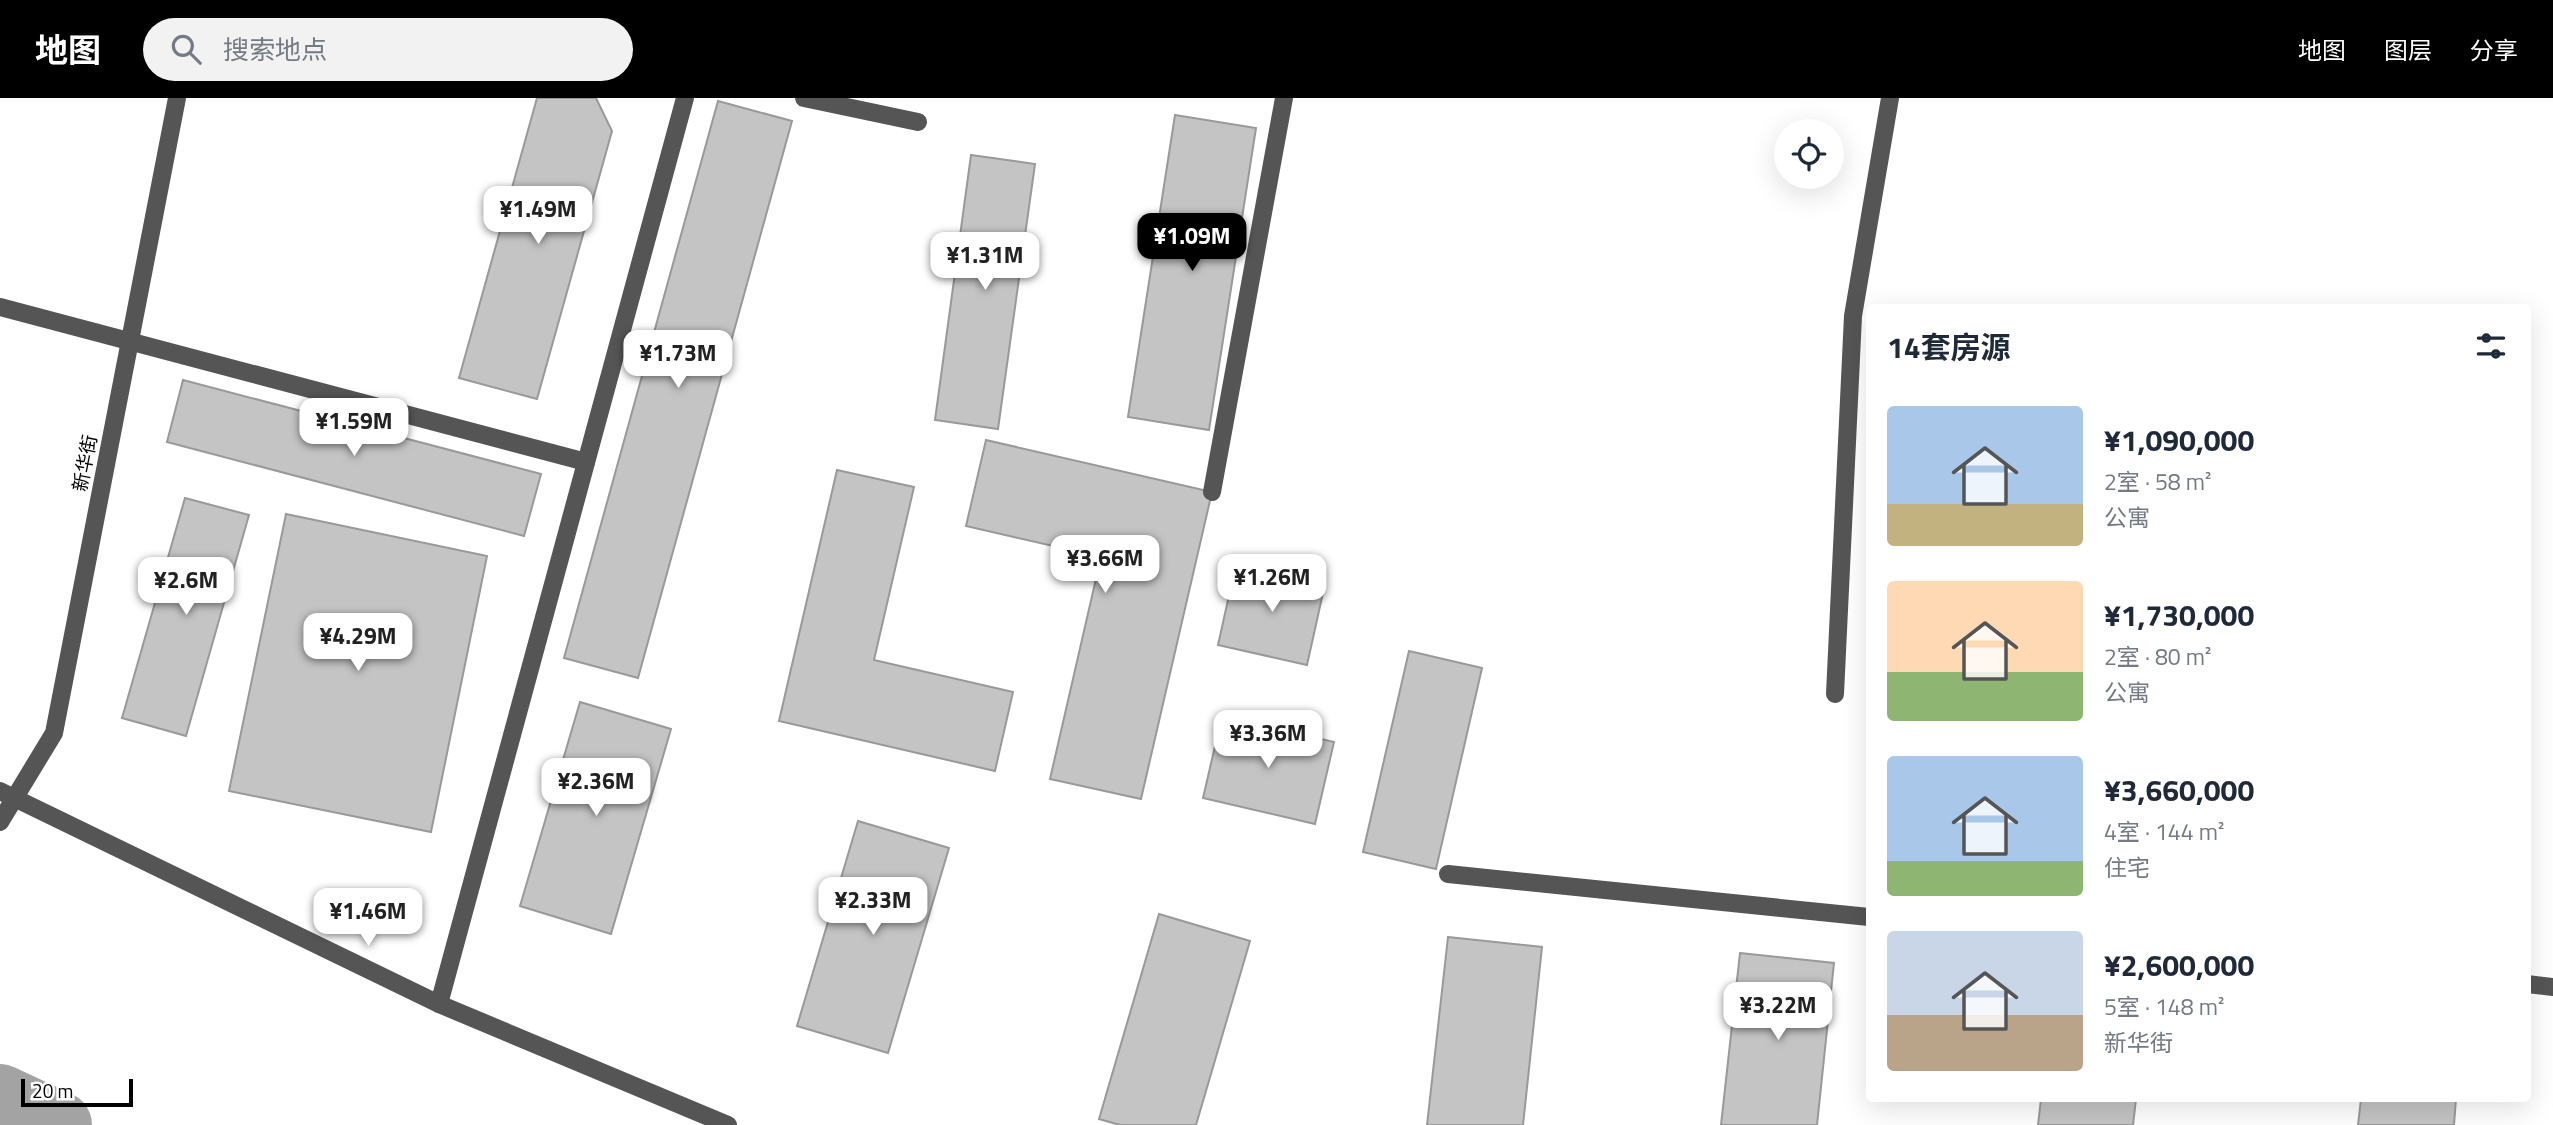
<!DOCTYPE html>
<html lang="zh">
<meta charset="utf-8">
<style>
:root{--surface:#fff;--page:#f2f2f3;--text:#1f2937;--muted:#747a83;--accent:#000}
body{margin:0;font-family:"Titillium Web","Noto Sans SC",sans-serif;background:var(--page);color:var(--text);height:100vh;display:flex;flex-direction:column;font-size:26px;white-space:nowrap}
*{box-sizing:border-box;margin:0}
p{font-size:23px;color:var(--muted)}
.icon{flex:none;width:38px;height:38px;fill:none;stroke:currentColor;stroke-width:2;stroke-linecap:round;stroke-linejoin:round}
.map{position:relative;flex:1;overflow:hidden}
.details{position:absolute;left:1866px;top:206px;width:665px;height:798px;display:flex;flex-direction:column;background:var(--surface);border-radius:7px;box-shadow:0 7px 28px #0002}
.details>*{flex:none}
.fabs{position:absolute;left:1774px;top:21px;display:grid;gap:14px}
.fabs a{display:grid;place-items:center;width:70px;height:70px;border-radius:50%;background:var(--surface);box-shadow:0 7px 28px #0002;font-size:35px}
.scale{position:absolute;left:21px;bottom:18px;width:112px;box-sizing:border-box;padding-left:7px;border:4px solid #000;border-top:0;font-size:19px;line-height:24px;white-space:nowrap;color:#000;-webkit-text-stroke:5px #fff;paint-order:stroke}
.price{position:absolute;translate:-50% -60px;padding:0 16px;border-radius:14px;background:#fff;color:#222;font-size:23px;line-height:46px;filter:drop-shadow(0 2px 4px #0008)}
.price::after{content:'';position:absolute;left:50%;top:42px;width:21px;height:16px;margin-left:-10px;background:inherit;clip-path:polygon(0 0,100% 0,50% 100%)}
.price.on{background:var(--accent);color:#fff}
ul{padding:0;list-style:none}
li{display:flex;align-items:center;gap:21px;height:175px;padding:0 21px}
li span{display:grid;place-items:center;flex:none;width:196px;height:140px;border-radius:7px;color:#555}
li>.icon{margin-inline-start:auto}
span .icon{width:84px;height:84px;fill:#fffc;stroke-width:1}
li b{font-size:30px}
h2{display:flex;justify-content:space-between;align-items:center;height:84px;padding:0 21px;font-size:30px}
header{display:flex;align-items:center;gap:42px;box-sizing:border-box;height:98px;padding:0 35px;background:var(--accent);color:#fff}
header strong{font-size:33px}
nav{display:flex;gap:38px;margin-inline-start:auto;font-size:24px}
.search{width:490px;height:63px;background:var(--page);display:flex;align-items:center;gap:18px;box-sizing:border-box;padding:0 24px;border-radius:38px;color:var(--muted);font-size:26px}
.map>svg:first-child{display:block}
.lines{fill:none;stroke-linecap:round;stroke-linejoin:round}
.river{stroke:#a3a3a3;stroke-width:68}
.building{fill:#c4c4c4;stroke:#999;stroke-width:2}
.minor{stroke:#555;stroke-width:18}
.labels{text-anchor:middle;dominant-baseline:central;stroke-width:7;stroke-linejoin:round;paint-order:stroke}
.street-label{font-size:19px;fill:#000;stroke:#fff}
</style>
<header>
<strong>地图</strong>
<div class="search"><svg class="icon" aria-label="search" viewBox="0 0 24 24"><circle cx="10" cy="10" r="6"/><path d="M15 15l6 6"/></svg>搜索地点</div>
<nav><a>地图</a><a>图层</a><a>分享</a></nav>
</header>
<div class="map">
<svg width="2553" height="1027" viewBox="0 0 2553 1027">
<rect width="100%" height="100%" fill="#fff"/>
<g class="lines">
<polyline class="river" points="0,1000 58,1027"/>
</g>
<g class="building">
<polygon points="537,0 596,0 612,33 537,301 459,280"/>
<polygon points="718,3 792,23 638,580 564,560"/>
<polygon points="1175,17 1256,30 1209,332 1128,319"/>
<polygon points="971,57 1035,66 998,331 935,322"/>
<polygon points="183,282 541,376 524,438 167,344"/>
<polygon points="986,342 1212,394 1141,701 1050,681 1101,459 966,428"/>
<polygon points="837,372 914,389 874,562 1013,594 995,673 779,623"/>
<polygon points="185,400 249,417 186,638 122,620"/>
<polygon points="286,416 487,458 431,734 229,693"/>
<polygon points="1236,466 1325,486 1307,567 1218,547"/>
<polygon points="1409,553 1482,570 1436,771 1363,754"/>
<polygon points="580,604 671,631 611,836 520,808"/>
<polygon points="1222,618 1334,644 1315,726 1203,700"/>
<polygon points="858,723 949,750 888,955 797,928"/>
<polygon points="1159,816 1250,843 1196,1027 1120,1027 1099,1021"/>
<polygon points="1448,839 1542,849 1523,1027 1427,1027"/>
<polygon points="1740,855 1834,865 1817,1027 1721,1027"/>
<polygon points="2041,1001 2136,1001 2133,1027 2038,1027"/>
<polygon points="2361,1001 2456,1001 2454,1027 2358,1027"/>
</g>
<g class="lines">
<g class="minor">
<polyline points="804,0 918,24"/>
<polyline points="0,209 586,364"/>
<polyline points="1212,394 1284,0"/>
<polyline points="1835,596 1853,218 1890,0"/>
<polyline points="0,693 439,906 728,1027"/>
<polyline points="0,724 54,635 177,0"/>
<polyline points="1448,776 1869,819"/>
<polyline points="2527,886 2553,889"/>
<polyline points="439,906 685,0"/>
</g>
</g>
<g class="labels">
<g class="street-label">
<text transform="translate(84 365) rotate(-79)">新华街</text>
</g>
</g>
</svg>
<div class="fabs">
<a><svg class="icon" aria-label="locate" viewBox="0 0 24 24"><circle cx="12" cy="12" r="6"/><path d="M12 2v4M12 18v4M2 12h4M18 12h4"/></svg></a>
</div>
<div class="scale">20 m</div>
<b class="price" style="left:538px;top:148px">¥1.49M</b>
<b class="price on" style="left:1192px;top:175px">¥1.09M</b>
<b class="price" style="left:985px;top:194px">¥1.31M</b>
<b class="price" style="left:678px;top:292px">¥1.73M</b>
<b class="price" style="left:354px;top:360px">¥1.59M</b>
<b class="price" style="left:1105px;top:497px">¥3.66M</b>
<b class="price" style="left:1272px;top:516px">¥1.26M</b>
<b class="price" style="left:186px;top:519px">¥2.6M</b>
<b class="price" style="left:358px;top:575px">¥4.29M</b>
<b class="price" style="left:1268px;top:672px">¥3.36M</b>
<b class="price" style="left:596px;top:720px">¥2.36M</b>
<b class="price" style="left:873px;top:839px">¥2.33M</b>
<b class="price" style="left:368px;top:850px">¥1.46M</b>
<b class="price" style="left:1778px;top:944px">¥3.22M</b>
<section class="details">
<h2>14套房源<svg class="icon" aria-label="filters" viewBox="0 0 24 24"><path d="M4 7h16M4 17h16"/><circle cx="9" cy="7" r="2"/><circle cx="15" cy="17" r="2"/></svg></h2>
<ul>
<li><span style="background:linear-gradient(#a9c7e8 70%,#c2b280 0)"><svg class="icon" aria-label="home" viewBox="0 0 24 24"><path d="M3 11l9-7 9 7M6 9v11h12V9"/></svg></span><div><b>¥1,090,000</b><p>2室 · 58 m²</p><p>公寓</p></div></li>
<li><span style="background:linear-gradient(#ffd9b3 65%,#8fb573 0)"><svg class="icon" aria-label="home" viewBox="0 0 24 24"><path d="M3 11l9-7 9 7M6 9v11h12V9"/></svg></span><div><b>¥1,730,000</b><p>2室 · 80 m²</p><p>公寓</p></div></li>
<li><span style="background:linear-gradient(#a9c7e8 75%,#8fb573 0)"><svg class="icon" aria-label="home" viewBox="0 0 24 24"><path d="M3 11l9-7 9 7M6 9v11h12V9"/></svg></span><div><b>¥3,660,000</b><p>4室 · 144 m²</p><p>住宅</p></div></li>
<li><span style="background:linear-gradient(#c9d6e8 60%,#b9a48a 0)"><svg class="icon" aria-label="home" viewBox="0 0 24 24"><path d="M3 11l9-7 9 7M6 9v11h12V9"/></svg></span><div><b>¥2,600,000</b><p>5室 · 148 m²</p><p>新华街</p></div></li>
</ul>
</section>
</div>
